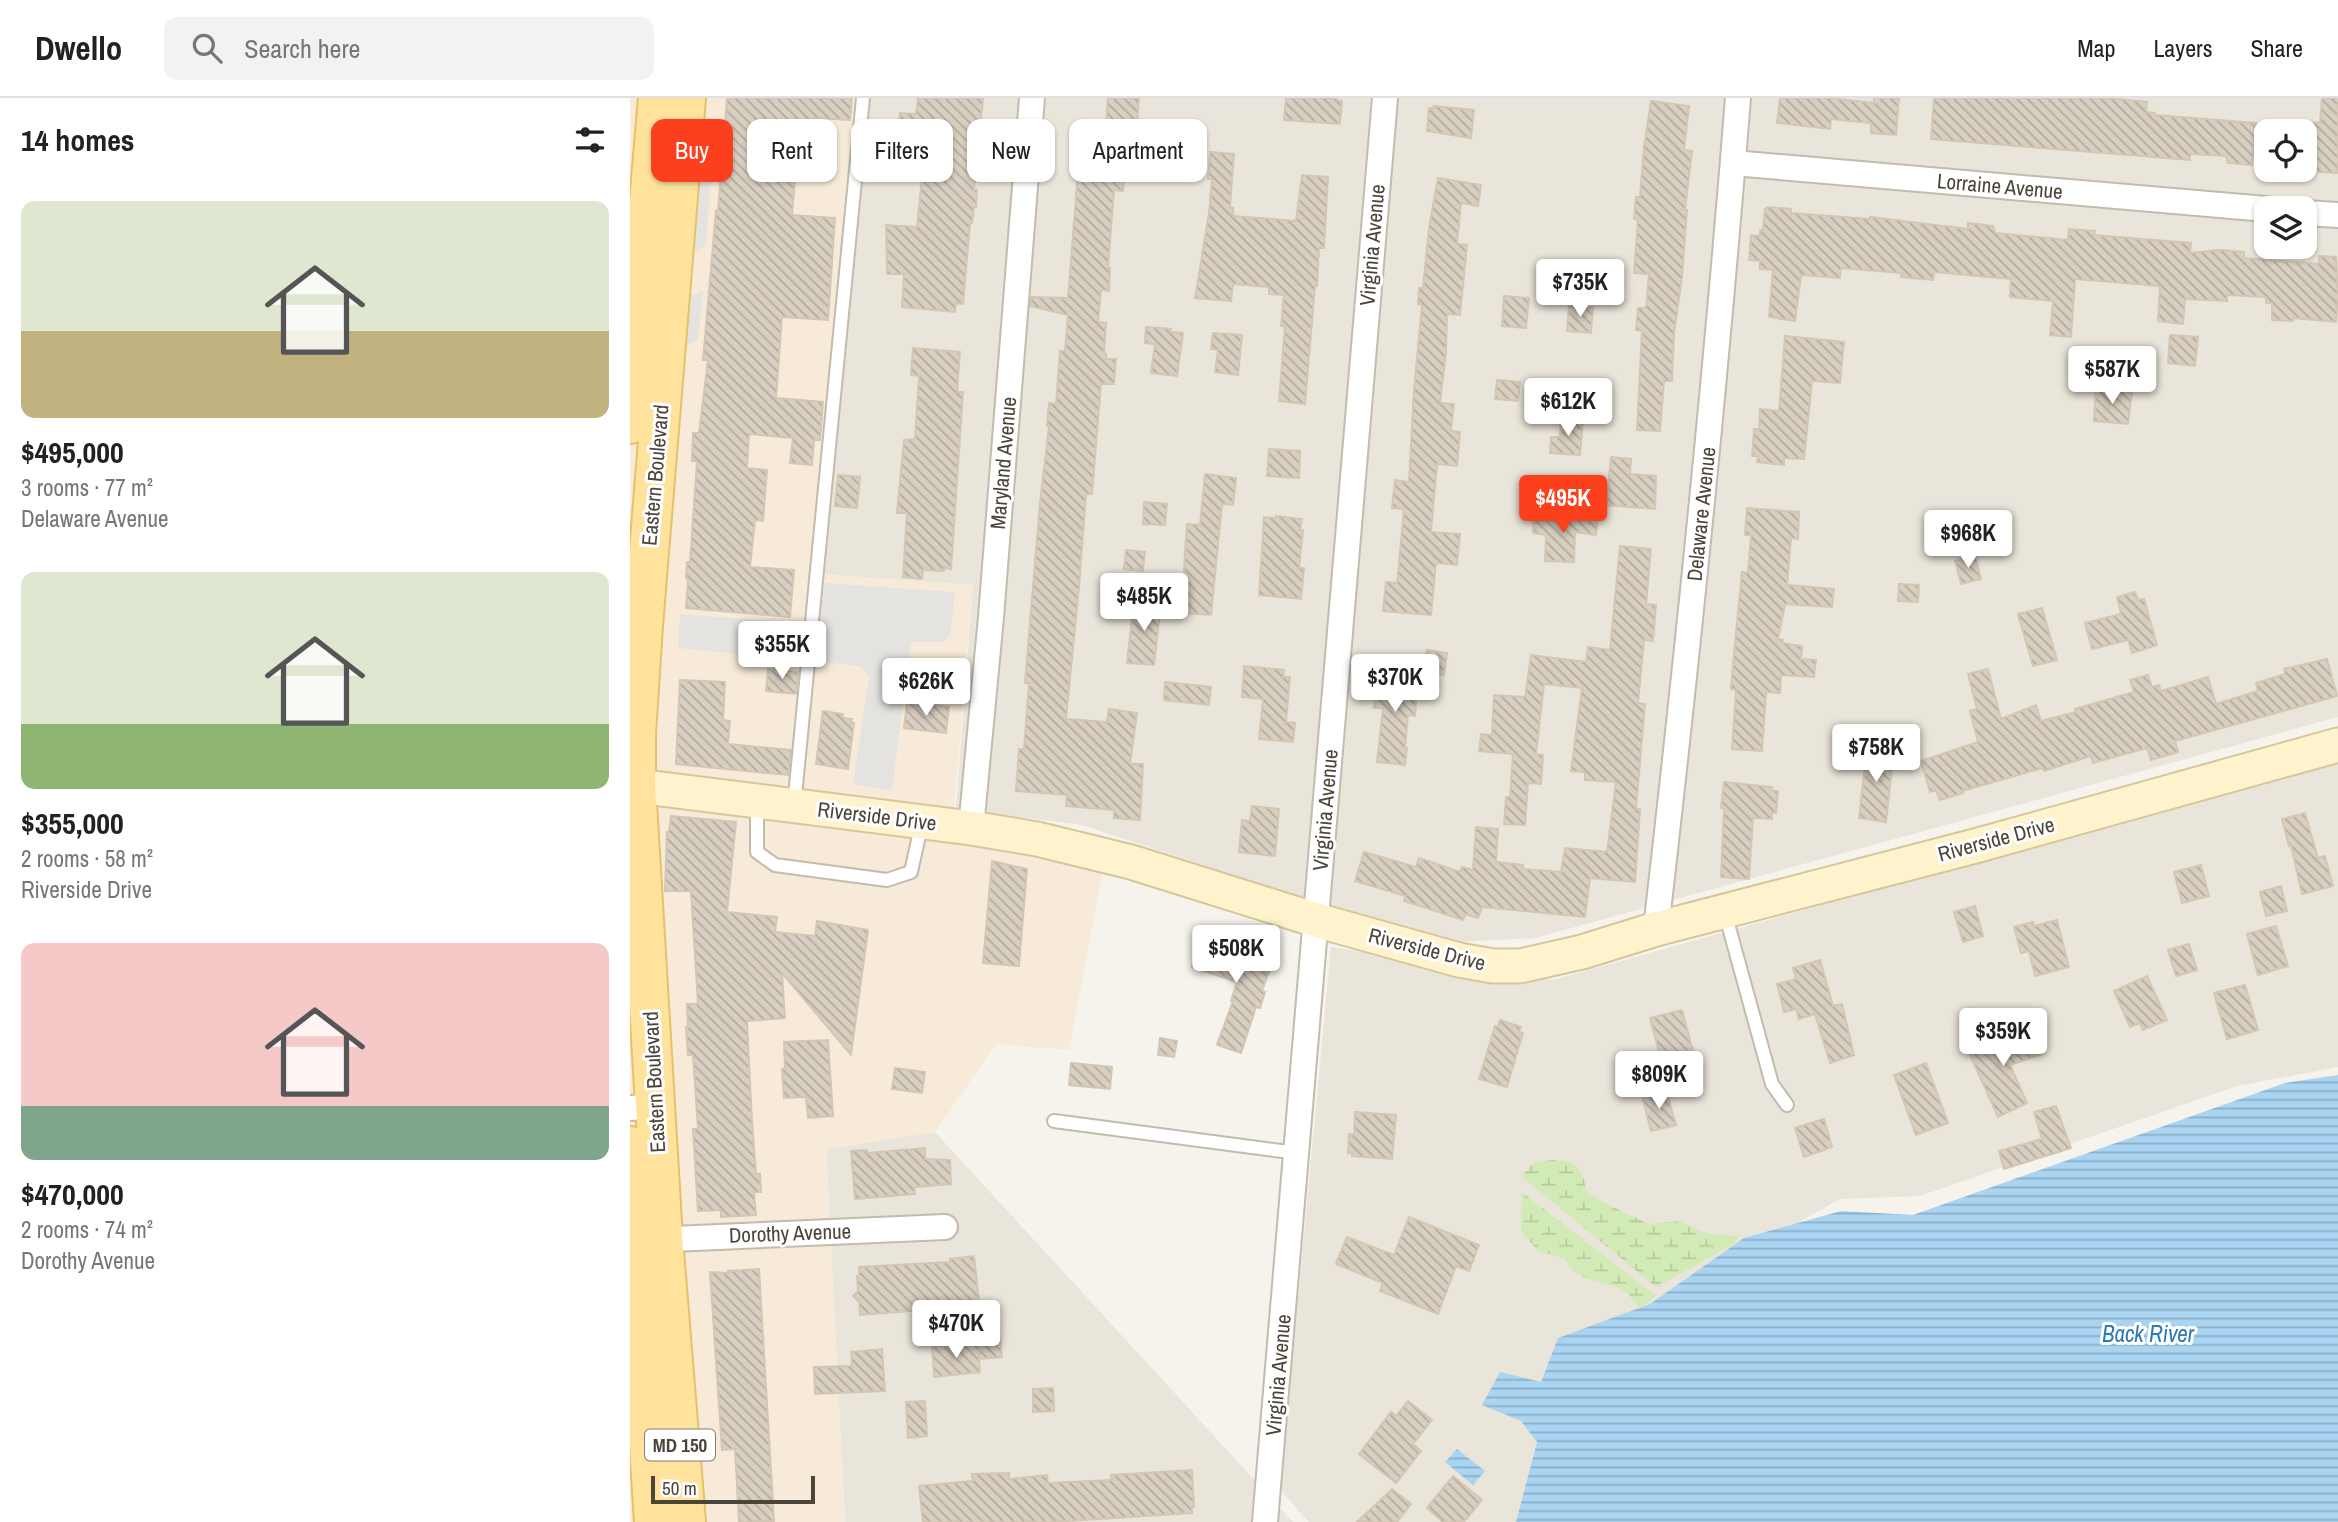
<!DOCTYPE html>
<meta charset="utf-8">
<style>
:root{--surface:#fff;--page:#f2f2f2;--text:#222;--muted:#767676;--line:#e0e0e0;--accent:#fc3f1d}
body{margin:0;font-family:"Archivo Narrow",sans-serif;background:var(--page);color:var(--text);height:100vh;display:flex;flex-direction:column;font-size:26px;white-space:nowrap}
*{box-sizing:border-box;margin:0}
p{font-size:23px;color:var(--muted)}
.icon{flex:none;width:38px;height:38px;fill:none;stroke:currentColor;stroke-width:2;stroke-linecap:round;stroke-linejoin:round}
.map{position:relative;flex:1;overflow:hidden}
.sheet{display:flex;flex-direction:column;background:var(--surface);width:630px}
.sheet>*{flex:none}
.top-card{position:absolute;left:21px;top:21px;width:665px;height:63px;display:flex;gap:14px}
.buttons{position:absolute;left:1624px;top:21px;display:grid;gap:14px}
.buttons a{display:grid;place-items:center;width:63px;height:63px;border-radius:14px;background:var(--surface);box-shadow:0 2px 5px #0004;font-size:35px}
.scale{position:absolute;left:21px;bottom:18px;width:164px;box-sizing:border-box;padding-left:7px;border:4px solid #4b4439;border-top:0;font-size:19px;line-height:24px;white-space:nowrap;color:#4b4439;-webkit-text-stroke:5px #fff;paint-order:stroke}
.price{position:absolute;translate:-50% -60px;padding:0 16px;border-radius:7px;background:#fff;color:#222;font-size:23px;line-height:46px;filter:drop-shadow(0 2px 4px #0008)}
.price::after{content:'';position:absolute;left:50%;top:42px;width:21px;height:16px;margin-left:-10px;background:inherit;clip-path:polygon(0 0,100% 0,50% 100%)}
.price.current{background:var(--accent);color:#fff}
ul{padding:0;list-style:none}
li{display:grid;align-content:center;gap:14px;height:371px;padding:0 21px}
li span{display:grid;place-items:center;height:217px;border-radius:14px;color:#555}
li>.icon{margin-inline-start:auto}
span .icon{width:126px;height:126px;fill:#fffc;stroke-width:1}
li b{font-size:30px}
h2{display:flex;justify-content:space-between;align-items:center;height:84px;padding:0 21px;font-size:30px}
.pill{padding:0 24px;border-radius:14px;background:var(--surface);box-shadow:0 2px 5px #0004;font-size:24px;line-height:63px}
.pill.current{background:var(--accent);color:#fff}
header{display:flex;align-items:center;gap:42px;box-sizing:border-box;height:98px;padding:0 35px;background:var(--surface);border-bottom:2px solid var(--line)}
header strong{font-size:33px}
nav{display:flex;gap:38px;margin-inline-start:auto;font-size:24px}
.search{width:490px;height:63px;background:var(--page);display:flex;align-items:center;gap:18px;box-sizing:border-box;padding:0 24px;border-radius:14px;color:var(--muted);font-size:26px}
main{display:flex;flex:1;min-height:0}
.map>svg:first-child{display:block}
.residential{fill:#eae5da;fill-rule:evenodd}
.commercial{fill:#f7ead8}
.wetland{fill:url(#wetland-marsh)}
.parking{fill:#e5e3e0}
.water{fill:url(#water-rules)}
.building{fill:url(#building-back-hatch);stroke:#d3c7b4;stroke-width:2}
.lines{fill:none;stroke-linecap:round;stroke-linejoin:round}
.lane-casing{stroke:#c2bbae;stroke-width:16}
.street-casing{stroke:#c2bbae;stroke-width:28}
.secondary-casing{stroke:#d6c79b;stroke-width:37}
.primary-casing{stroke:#e6c16a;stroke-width:42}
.lane{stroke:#fff;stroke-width:12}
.street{stroke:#fff;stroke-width:24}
.secondary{stroke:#fff3cd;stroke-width:33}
.primary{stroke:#ffe39c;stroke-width:38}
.labels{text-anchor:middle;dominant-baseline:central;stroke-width:6;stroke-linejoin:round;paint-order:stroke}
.shield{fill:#fff;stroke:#817c74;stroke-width:2}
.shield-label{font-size:19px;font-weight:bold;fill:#4b4439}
.street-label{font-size:21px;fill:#4b4439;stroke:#fff}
.water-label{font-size:23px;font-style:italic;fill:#2e7ab2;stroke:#fff}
</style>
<header>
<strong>Dwello</strong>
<div class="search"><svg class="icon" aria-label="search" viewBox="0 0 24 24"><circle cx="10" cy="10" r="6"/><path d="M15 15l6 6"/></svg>Search here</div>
<nav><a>Map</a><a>Layers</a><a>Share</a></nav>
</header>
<main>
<section class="sheet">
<h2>14 homes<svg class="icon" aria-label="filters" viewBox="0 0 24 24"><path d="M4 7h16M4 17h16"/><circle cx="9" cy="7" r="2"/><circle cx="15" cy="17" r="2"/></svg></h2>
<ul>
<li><span style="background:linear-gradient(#dfe7d0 60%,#c2b280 0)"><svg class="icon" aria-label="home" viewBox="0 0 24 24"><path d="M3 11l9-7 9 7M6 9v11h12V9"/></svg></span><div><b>$495,000</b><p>3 rooms · 77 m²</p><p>Delaware Avenue</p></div></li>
<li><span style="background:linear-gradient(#dfe7d0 70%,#8fb573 0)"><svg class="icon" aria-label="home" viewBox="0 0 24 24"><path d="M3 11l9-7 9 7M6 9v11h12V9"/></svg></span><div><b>$355,000</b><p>2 rooms · 58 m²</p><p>Riverside Drive</p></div></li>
<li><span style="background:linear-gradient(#f6c9c9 75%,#7fa58c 0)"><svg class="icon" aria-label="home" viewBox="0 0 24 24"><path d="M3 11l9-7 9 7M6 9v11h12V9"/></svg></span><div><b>$470,000</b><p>2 rooms · 74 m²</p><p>Dorothy Avenue</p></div></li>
</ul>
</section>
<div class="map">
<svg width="1708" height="1424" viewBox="0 0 1708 1424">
<defs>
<pattern id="wetland-marsh" width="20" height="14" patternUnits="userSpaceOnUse" patternTransform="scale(1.75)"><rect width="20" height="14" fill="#d2eab5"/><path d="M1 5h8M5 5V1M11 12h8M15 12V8" fill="none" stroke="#b6ca9c"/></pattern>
<pattern id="water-rules" width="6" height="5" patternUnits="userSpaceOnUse" patternTransform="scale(1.75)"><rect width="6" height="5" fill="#a9d4f2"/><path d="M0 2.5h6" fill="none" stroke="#8caec5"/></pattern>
<pattern id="building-back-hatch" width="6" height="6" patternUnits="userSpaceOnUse" patternTransform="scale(1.75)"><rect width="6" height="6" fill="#d8cfc1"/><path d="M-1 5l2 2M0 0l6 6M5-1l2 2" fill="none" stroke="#b1aa9e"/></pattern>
</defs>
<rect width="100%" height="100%" fill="#f6f3ec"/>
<g class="residential">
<path d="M229 0H1708V619L905 840 809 845 452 727 326 711 343 487 189 476ZM1636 33H1675V72H1636ZM1636 110H1675V149H1636Z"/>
<polygon points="1708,663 1708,969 1607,988 1290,1098 1210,1101 1036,1200 911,1284 853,1307 891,1323 907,1344 886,1424 679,1424 650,1392 701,849 923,882"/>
<polygon points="305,1034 663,1424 215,1424 196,1051"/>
</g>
<polygon class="commercial" points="0,0 229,0 189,476 343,487 321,744 445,767 472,776 439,952 366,946 305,1034 196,1051 215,1424 0,1424"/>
<g class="wetland">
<path d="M922 1062C947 1062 952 1070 957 1094L969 1102 1019 1126 1049 1123 1076 1136 1109 1138 1104 1146 1026 1189 891 1078 904 1065Z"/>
<path d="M892 1094 1026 1198 1010 1210C1003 1201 995 1191 983 1188 964 1182 945 1182 935 1161L908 1153 891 1133Z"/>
</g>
<g class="parking">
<polygon points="82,64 76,148 59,155 63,74"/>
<polygon points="73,193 68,242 50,251 54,200"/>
<polygon points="194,485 325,494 320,537 313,544 281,544 262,693 223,686 239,579 231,568 48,550 50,516 190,527"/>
</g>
<g class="water">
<polygon points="1708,977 1708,1424 886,1424 907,1344 891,1323 852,1307 870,1274 911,1284 928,1240 1020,1206 1114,1140 1211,1113 1283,1117 1655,985"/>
<polygon points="827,1351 855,1373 843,1387 815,1364"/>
</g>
<g class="building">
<polygon points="97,0 222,0 220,22 184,20 182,47 168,46 162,117 205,120 198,222 152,219 146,300 193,304 190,342 184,342 182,367 160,365 163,340 119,336 117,370 137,372 133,423 125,422 120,469 164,472 160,519 56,510 58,482 56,480 57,464 60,464 67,363 62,363 63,335 69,335 78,262 73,262 86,113 88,113"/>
<polygon points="288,0 353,0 344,92 347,92 346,109 344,109 342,125 340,125 333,206 326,205 325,214 272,209 274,176 257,176 256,127 287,129 294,59 267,57 270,15 286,16"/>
<polygon points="478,0 509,0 504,68 495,66 493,93 484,92 478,170 480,170 479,193 471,192 468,224 476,225 474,256 476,256 476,261 486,261 484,286 471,286 462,396 456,396 449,489 436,621 477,624 479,611 507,615 500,666 513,666 510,722 484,720 484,712 436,708 437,697 386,693 389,651 394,651 399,585 395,585 410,405 419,328 417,328 419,305 426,306 430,253 435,253 438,217 400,208 401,199 438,200 449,61 473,61"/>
<polygon points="656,0 707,0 707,2 712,3 710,26 654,22"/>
<polygon points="1150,0 1199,0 1244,5 1244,0 1269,0 1266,37 1241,35 1241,25 1201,21 1200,31 1147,25"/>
<polygon points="1304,0 1479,0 1517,4 1516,14 1525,15 1525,17 1626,25 1622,67 1598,65 1596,58 1560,56 1560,62 1301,41"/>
<polygon points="1692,0 1708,0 1708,75 1675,73 1675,24 1690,25"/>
<polygon points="1021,3 1059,8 1054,52 1062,53 1055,112 1057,112 1052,179 1044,236 1042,283 1034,283 1030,333 1007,332 1012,233 1006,232 1008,210 1016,210 1019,176 1004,175 1008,122 1004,121 1006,99 1010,99 1014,49"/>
<polygon points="804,8 844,12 841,40 797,33 799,10 804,10"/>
<polygon points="580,54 604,56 600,109 603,110 603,118 666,123 672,77 698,79 694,150 689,150 687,188 685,188 675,306 649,303 655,228 651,228 654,197 639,196 639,189 603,186 601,203 565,200 579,115 582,81 578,81"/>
<polygon points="808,80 851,87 848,108 831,105 827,146 837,147 830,217 817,216 816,254 810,305 824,306 821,333 830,334 827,368 807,366 801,434 830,436 827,467 806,465 801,517 753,513 756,484 767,485 774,411 762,410 765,382 779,384 784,291 792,207 788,206 789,190 793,190 799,130"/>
<polygon points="1138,109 1161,111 1161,115 1240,121 1240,119 1338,131 1338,125 1363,128 1365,135 1438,142 1439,131 1465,133 1464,137 1561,145 1560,155 1589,152 1614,154 1614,160 1689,166 1689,158 1706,159 1708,198 1706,224 1663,220 1663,223 1642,222 1642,205 1636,205 1636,199 1597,197 1597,203 1555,201 1553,226 1528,223 1530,188 1445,181 1441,239 1420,237 1423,203 1380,199 1381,181 1304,174 1303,182 1271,179 1272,175 1211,170 1210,180 1171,177 1165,223 1139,219 1143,172 1130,171 1130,163 1119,162 1121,137 1130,138 1130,132 1133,132 1135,111"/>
<polygon points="874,198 899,200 896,230 872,228"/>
<polygon points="939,208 963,210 961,235 937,233"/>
<polygon points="516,229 541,231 540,234 553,235 547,278 521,275 525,246 515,245"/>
<polygon points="583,235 612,237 608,277 585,274 588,252 581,251"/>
<polygon points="1540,237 1568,239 1565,268 1538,265"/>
<polygon points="1155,238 1214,244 1210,285 1182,283 1174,361 1154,360 1154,367 1127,364 1128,358 1122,358 1124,331 1129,331 1130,311 1149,313"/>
<polygon points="283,250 330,254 327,294 333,294 321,471 314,470 314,473 293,472 292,481 273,479 277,415 267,415 274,342 285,341 289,278 281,277"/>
<polygon points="867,282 890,284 888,303 865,301"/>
<polygon points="1466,289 1502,293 1498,326 1464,323"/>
<polygon points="931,321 953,322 950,357 920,355 921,339 930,339"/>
<polygon points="639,351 670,353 669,380 637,378"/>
<polygon points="981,359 1001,361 1000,376 1026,378 1025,411 976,407"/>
<polygon points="575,376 606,380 603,407 592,406 581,517 551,515 557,426 570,427"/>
<polygon points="208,377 230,379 227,410 205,408"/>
<polygon points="514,404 537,406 535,427 513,426"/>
<polygon points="1117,410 1169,414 1168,441 1161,440 1157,487 1204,491 1202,509 1155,506 1148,541 1153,542 1152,545 1172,548 1171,561 1186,562 1184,579 1151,577 1150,595 1136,594 1132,653 1102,651 1106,592 1101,591 1103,566 1112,474 1118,475 1121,437 1115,437"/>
<polygon points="646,418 672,421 670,432 673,432 669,470 674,470 671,501 629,497 634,419 646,420"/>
<polygon points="904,418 944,422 944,418 968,420 966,437 945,434 944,464 915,463 916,437 903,435"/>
<polygon points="990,448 1021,451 1016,506 1026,507 1023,543 1014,542 1008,605 1015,606 1006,711 1010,711 1005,784 960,780 955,819 852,809 848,820 835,816 833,822 774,803 776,798 725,783 734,754 786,769 789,760 830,774 832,769 843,772 846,729 868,731 866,764 893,767 893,771 931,774 935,750 977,754 986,684 955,682 955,674 941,673 952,590 914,586 906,656 913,657 911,686 898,685 895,727 874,726 876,699 880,699 883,656 849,653 851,636 862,637 864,597 895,599 901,557 956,564 958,549 980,552"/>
<polygon points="496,452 515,454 513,473 494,471"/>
<polygon points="1345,458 1351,481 1331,486 1325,463"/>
<polygon points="1269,486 1289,487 1288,504 1268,503"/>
<polygon points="1505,494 1508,502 1514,501 1527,547 1502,555 1498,542 1462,551 1455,525 1491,516 1487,499"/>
<polygon points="504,502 531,506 524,567 497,565"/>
<polygon points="1412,510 1427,562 1403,568 1388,516"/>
<polygon points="797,552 817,555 814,577 794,574"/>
<polygon points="1697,561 1707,598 1545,643 1548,654 1521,662 1517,650 1463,665 1461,658 1414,673 1413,670 1332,693 1333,695 1310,702 1306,692 1300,694 1291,663 1348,644 1340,613 1347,611 1338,576 1358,571 1371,621 1406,607 1411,623 1446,614 1445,611 1504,594 1500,582 1518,577 1522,589 1529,587 1531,593 1578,579 1586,606 1628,593 1626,585 1655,576 1654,571"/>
<polygon points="614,568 654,572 653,579 660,579 656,624 665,625 663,644 629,641 633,601 612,599"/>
<polygon points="138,571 168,574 166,596 136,593"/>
<polygon points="747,574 788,576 785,618 778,617 775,650 777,650 775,667 747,664 753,610 744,610"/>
<polygon points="50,582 95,584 93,622 100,623 98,646 161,652 158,677 46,666"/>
<polygon points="535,584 581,589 579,607 534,602"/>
<polygon points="277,604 319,609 316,635 274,630"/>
<polygon points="193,613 213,616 213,620 222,621 221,625 224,625 218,671 186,666"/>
<polygon points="1237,649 1264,653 1256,724 1229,720"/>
<polygon points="1094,684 1142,689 1141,692 1148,693 1146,715 1142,714 1142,721 1123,720 1119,781 1091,779 1094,711 1091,710"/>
<polygon points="622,708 649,711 645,758 609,754 612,722 620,723"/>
<polygon points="1675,715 1688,760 1695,758 1703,788 1672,796 1661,747 1659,748 1652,721"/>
<polygon points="41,718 106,724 97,814 147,819 145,834 185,838 187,823 238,832 221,957 152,875 155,920 117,923 122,1024 126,1076 130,1076 131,1094 124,1094 126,1117 91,1119 91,1112 68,1113 63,1031 68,1031 63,957 58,957 56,929 58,929 57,906 68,906 61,793 35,793 37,734 39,734"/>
<polygon points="362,763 397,771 389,868 353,865"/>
<polygon points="1571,767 1579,798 1552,805 1544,774"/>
<polygon points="1651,788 1657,813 1636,818 1630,794"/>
<polygon points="1345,808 1353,838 1333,844 1324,814"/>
<polygon points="1427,822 1439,869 1405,878 1399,853 1391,855 1384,829 1403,824 1404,828"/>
<polygon points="1646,828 1658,868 1628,877 1617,836"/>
<polygon points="572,839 617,854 618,851 644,860 632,893 635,894 630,910 626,909 611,955 587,947 603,903 601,903 607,884 562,869"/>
<polygon points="1559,846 1567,872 1546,878 1538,852"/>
<polygon points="1190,862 1203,908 1212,906 1224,957 1200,965 1185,916 1169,921 1166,911 1154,914 1147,886 1166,881 1163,870"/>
<polygon points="1517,878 1537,922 1513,932 1510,925 1500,929 1484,893"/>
<polygon points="1615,887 1628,932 1597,941 1584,895"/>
<polygon points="1052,912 1065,961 1033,969 1020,920"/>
<polygon points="870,922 891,929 889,934 893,935 877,989 849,981 865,928 868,929"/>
<polygon points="1369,932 1374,945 1405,935 1413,956 1380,967 1397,1005 1368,1019 1340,957 1346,954 1343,948 1350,944 1349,941"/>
<polygon points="530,940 547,943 544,959 528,957"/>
<polygon points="198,942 203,1018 178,1020 176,999 154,1000 152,971 155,971 154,944"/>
<polygon points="441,965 482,969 480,991 439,987"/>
<polygon points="1296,965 1318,1025 1286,1037 1264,977"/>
<polygon points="265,970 295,974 292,995 262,991"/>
<polygon points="1036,992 1046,1027 1021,1033 1012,998"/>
<polygon points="1426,1008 1441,1050 1374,1071 1369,1053 1412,1041 1404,1014"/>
<polygon points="725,1014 766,1017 762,1061 722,1058 722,1055 718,1055 719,1036 724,1037"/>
<polygon points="1194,1021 1202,1049 1174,1059 1165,1030"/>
<polygon points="295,1050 295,1061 320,1062 321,1086 284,1089 285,1096 225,1101 221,1053 237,1052 237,1055"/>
<polygon points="779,1119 849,1147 839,1173 826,1168 808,1216 750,1193 753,1185 706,1166 717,1139 764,1157"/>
<polygon points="344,1158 349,1203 293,1210 293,1212 230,1217 229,1204 223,1198 228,1193 227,1178 229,1177 229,1169 320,1164 320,1161"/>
<polygon points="129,1171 144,1423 109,1424 105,1351 92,1352 80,1174 98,1175 98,1173"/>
<polygon points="369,1232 372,1259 350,1261 347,1234"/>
<polygon points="348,1245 350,1274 304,1279 302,1249"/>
<polygon points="252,1251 255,1293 185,1296 184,1269 222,1268 221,1254"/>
<polygon points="423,1290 424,1313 403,1314 403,1291"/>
<polygon points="295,1303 297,1338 278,1340 276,1304"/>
<polygon points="778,1303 802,1322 783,1346 791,1353 766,1385 729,1356 761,1314 766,1318"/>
<polygon points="562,1372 564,1409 562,1409 562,1415 422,1424 293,1424 289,1388 343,1383 342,1376 379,1375 379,1381 417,1377 418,1385 482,1382 481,1377"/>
<polygon points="823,1378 852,1402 834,1424 813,1424 797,1410"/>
<polygon points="762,1391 781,1406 767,1424 727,1424"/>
</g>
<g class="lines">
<g class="lane-casing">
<g id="lane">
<polyline points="127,703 127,754 145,767 257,782 281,774 292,724"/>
<polyline points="164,708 233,0"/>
<polyline points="1095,815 1142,986 1157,1007"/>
<polyline points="424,1023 667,1055"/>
</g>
</g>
<g class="street-casing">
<g id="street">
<polyline points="1103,65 1636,111"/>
<polyline points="1675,115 1708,117"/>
<polyline points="341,730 361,519 402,0"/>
<path d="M1026 831C1058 554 1086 278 1108 0"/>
<polyline points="0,1010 26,1008"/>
<polyline points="20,1142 315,1129"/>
<polyline points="635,1424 755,0"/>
</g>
</g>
<g class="secondary-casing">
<polyline id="secondary" points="0,687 341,730 407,741 501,764 686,822 829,862 863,868 890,868 952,854 1026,831 1345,748 1708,647"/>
</g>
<g class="primary-casing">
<g id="primary">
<polyline points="0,326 28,0"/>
<polyline points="0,1048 24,1424"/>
<polyline points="56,1424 33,1141 6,688 6,635 13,528 56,0"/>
</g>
</g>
<use href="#lane" class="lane"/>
<use href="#street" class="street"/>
<use href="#secondary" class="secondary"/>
<use href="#primary" class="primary"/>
</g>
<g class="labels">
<rect class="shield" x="15" y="1331.5" width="70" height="31" rx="5"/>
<g class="shield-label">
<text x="50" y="1347">MD 150</text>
</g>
<g class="street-label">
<text transform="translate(1370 88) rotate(5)">Lorraine Avenue</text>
<text transform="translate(742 147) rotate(-85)">Virginia Avenue</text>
<text transform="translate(373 365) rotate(-85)">Maryland Avenue</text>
<text transform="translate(25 377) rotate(-85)">Eastern Boulevard</text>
<text transform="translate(1071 416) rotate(-84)">Delaware Avenue</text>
<text transform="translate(695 712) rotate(-85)">Virginia Avenue</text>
<text transform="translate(247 718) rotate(7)">Riverside Drive</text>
<text transform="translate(1366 741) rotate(-15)">Riverside Drive</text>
<text transform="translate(797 851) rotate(14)">Riverside Drive</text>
<text transform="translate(24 984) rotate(-93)">Eastern Boulevard</text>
<text transform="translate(160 1135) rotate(-2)">Dorothy Avenue</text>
<text transform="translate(648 1277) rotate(-85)">Virginia Avenue</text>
</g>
<g class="water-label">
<text x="1518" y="1235">Back River</text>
</g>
</g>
</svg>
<div class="buttons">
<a><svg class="icon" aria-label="locate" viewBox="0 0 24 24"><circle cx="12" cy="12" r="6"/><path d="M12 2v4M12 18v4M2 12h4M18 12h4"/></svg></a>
<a><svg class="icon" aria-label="layers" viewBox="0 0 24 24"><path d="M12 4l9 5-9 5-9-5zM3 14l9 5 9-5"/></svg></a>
</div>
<div class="scale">50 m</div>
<b class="price" style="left:950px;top:221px">$735K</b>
<b class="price" style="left:1482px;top:308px">$587K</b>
<b class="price" style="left:938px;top:340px">$612K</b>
<b class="price current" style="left:933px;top:437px">$495K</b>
<b class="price" style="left:1338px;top:472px">$968K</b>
<b class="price" style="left:514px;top:535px">$485K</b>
<b class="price" style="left:152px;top:583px">$355K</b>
<b class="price" style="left:765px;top:616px">$370K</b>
<b class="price" style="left:296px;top:620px">$626K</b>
<b class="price" style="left:1246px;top:686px">$758K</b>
<b class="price" style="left:606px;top:887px">$508K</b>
<b class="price" style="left:1373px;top:970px">$359K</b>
<b class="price" style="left:1029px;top:1013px">$809K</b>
<b class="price" style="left:326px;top:1262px">$470K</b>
<div class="top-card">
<a class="pill current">Buy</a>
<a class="pill">Rent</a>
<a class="pill">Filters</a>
<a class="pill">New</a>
<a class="pill">Apartment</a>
</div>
</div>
</main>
